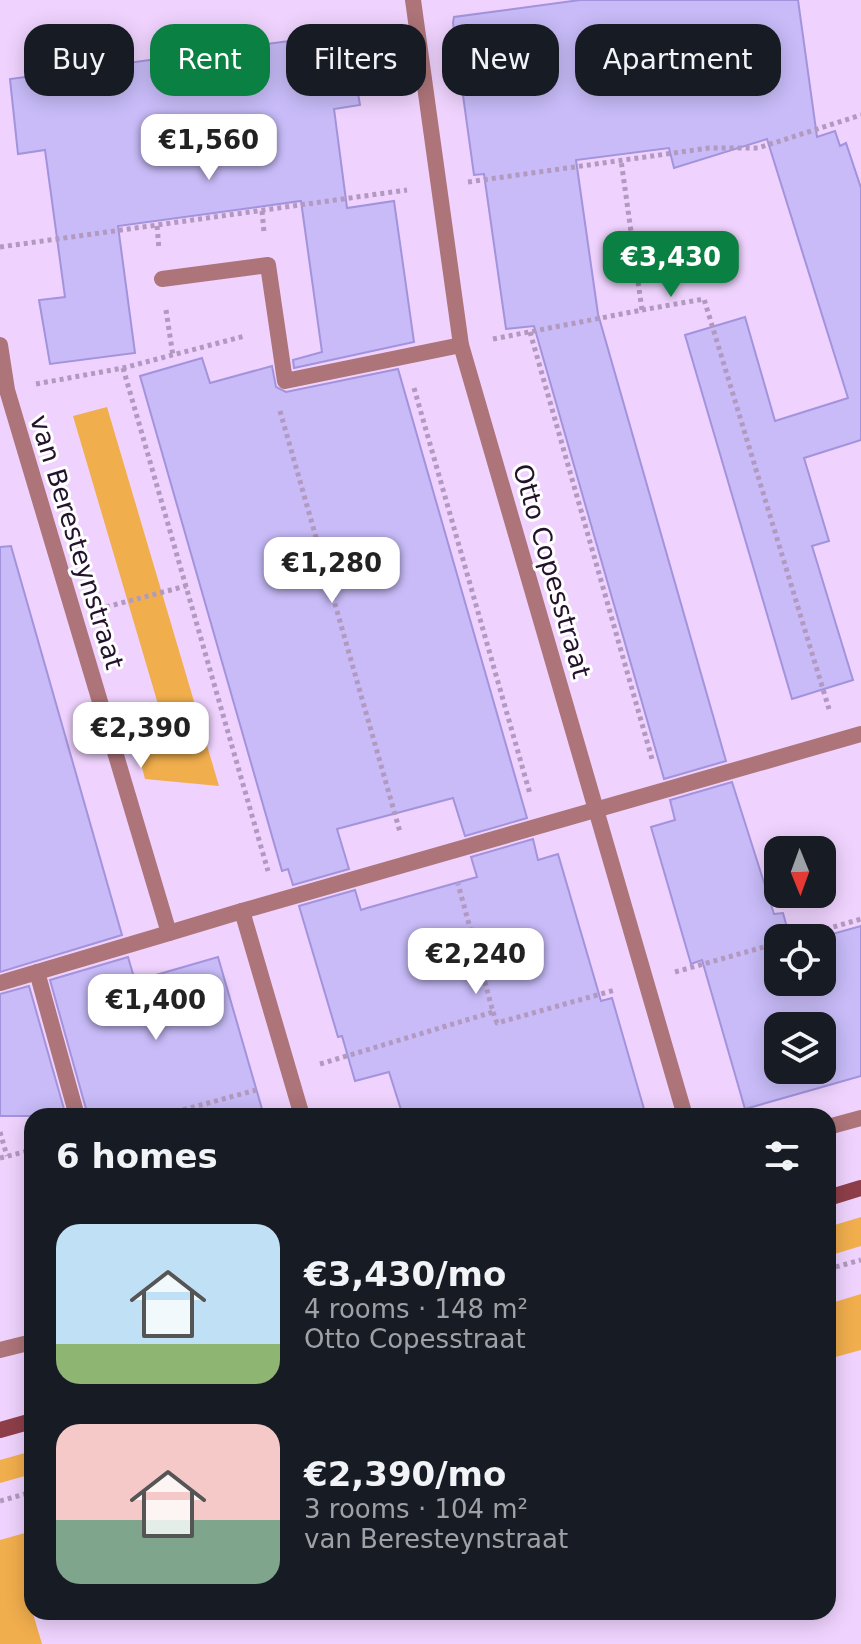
<!DOCTYPE html>
<meta charset="utf-8">
<style>
:root{--surface:#171b24;--page:#20242c;--text:#f1f3f6;--muted:#9ea1a6;--accent:#0b8043}
body{margin:0;font-family:"DejaVu Sans",sans-serif;background:var(--page);color:var(--text);height:100vh;display:flex;flex-direction:column;font-size:30px;white-space:nowrap}
*{box-sizing:border-box;margin:0}
p{font-size:26px;color:var(--muted)}
.icon{flex:none;width:44px;height:44px;fill:none;stroke:currentColor;stroke-width:2;stroke-linecap:round;stroke-linejoin:round}
.map{position:relative;flex:1;overflow:hidden}
.side{position:absolute;left:24px;top:1108px;width:812px;height:512px;display:flex;flex-direction:column;background:var(--surface);border-radius:24px;box-shadow:0 4px 20px #0003}
.side>*{flex:none}
.top-card{position:absolute;left:24px;top:24px;width:814px;height:72px;display:flex;gap:16px}
.needle{width:52px;rotate:179deg}
.tools{position:absolute;left:764px;top:836px;display:grid;gap:16px}
.tools a{display:grid;place-items:center;width:72px;height:72px;border-radius:16px;background:var(--surface);box-shadow:0 4px 20px #0003;font-size:40px}
.price{position:absolute;translate:-50% -68px;padding:0 18px;border-radius:16px;background:#fff;color:#222;font-size:26px;line-height:52px;filter:drop-shadow(0 2px 4px #0008)}
.price::after{content:'';position:absolute;left:50%;top:48px;width:24px;height:18px;margin-left:-12px;background:inherit;clip-path:polygon(0 0,100% 0,50% 100%)}
.price.current{background:var(--accent);color:#fff}
ul{padding:0;list-style:none}
li{display:flex;align-items:center;gap:24px;height:200px;padding:0 32px}
li span{display:grid;place-items:center;flex:none;width:224px;height:160px;border-radius:24px;color:#555}
li>.icon{margin-inline-start:auto}
span .icon{width:96px;height:96px;fill:#fffc;stroke-width:1}
li b{font-size:34px}
h2{display:flex;justify-content:space-between;align-items:center;height:96px;padding:0 32px;font-size:34px}
.pill{padding:0 28px;border-radius:24px;background:var(--surface);box-shadow:0 4px 20px #0003;font-size:28px;line-height:72px}
.pill.current{background:var(--accent);color:#fff}
.map>svg:first-child{display:block}
.green{fill:#f1ae4d}
.building{fill:#c8bbf8;stroke:#a393dc;stroke-width:2;fill-rule:evenodd}
.lines{fill:none;stroke-linecap:round;stroke-linejoin:round}
.path{stroke:#b299bf;stroke-width:5;stroke-dasharray:4 4;stroke-linecap:butt}
.lane{stroke:#ad7479;stroke-width:16}
.street{stroke:#ad7479;stroke-width:16}
.secondary{stroke:#8e3e49;stroke-width:16}
.labels{text-anchor:middle;dominant-baseline:central;stroke-width:6;stroke-linejoin:round;paint-order:stroke}
.street-label{font-size:26px;fill:#23122c;stroke:#fff}
</style>
<div class="map">
<svg width="861" height="1644" viewBox="0 0 861 1644">
<rect width="100%" height="100%" fill="#efd3fe"/>
<g class="green">
<polygon points="107,407 219,786 145,779 134,737 165,728 73,416"/>
<polygon points="861,1217 861,1246 828,1256 828,1227"/>
<polygon points="861,1294 861,1350 828,1359 828,1304"/>
<polygon points="32,1451 32,1474 0,1483 0,1460"/>
<polygon points="32,1531 32,1588 26,1590 42,1644 0,1644 0,1540"/>
</g>
<g class="building">
<polygon points="580,0 798,0 817,137 835,131 840,146 846,143 861,188 861,440 804,458 829,541 812,546 853,680 792,699 685,335 745,317 775,421 848,398 767,139 674,168 669,148 576,160 598,314 726,761 664,779 534,326 506,329 484,174 474,175 453,23 454,17"/>
<polygon points="348,33 360,105 334,109 347,208 394,201 414,342 294,368 293,360 322,352 301,201 118,226 135,353 50,364 39,300 65,297 45,150 18,154 10,79"/>
<polygon points="202,358 210,383 272,366 276,387 286,392 398,369 527,818 465,836 453,798 337,829 349,869 293,885 288,869 282,871 140,376"/>
<polygon points="11,546 122,935 0,972 0,547"/>
<path d="M732 782 774 914 783 913 790 938H778V982H822V938H818L861 926V1076L745 1109 702 960 691 964 651 827 675 820 670 800ZM778 1026H822V1070H778Z"/>
<polygon points="533,839 538,860 558,854 601,1001 612,998 646,1116 403,1116 389,1072 355,1081 342,1036 338,1037 299,906 355,890 361,910 367,908 477,877 471,857"/>
<polygon points="128,957 135,981 218,957 264,1116 88,1116 50,980"/>
<polygon points="29,986 66,1116 0,1116 0,994"/>
</g>
<g class="lines">
<g class="path">
<polyline points="468,182 709,148 758,148 861,115"/>
<polyline points="262,211 264,232"/>
<polyline points="157,226 159,249"/>
<polyline points="0,247 407,190"/>
<polyline points="166,310 173,356"/>
<polyline points="642,310 704,299 829,709"/>
<polyline points="530,332 652,759"/>
<polyline points="493,339 642,310 621,160"/>
<polyline points="123,368 268,871"/>
<polyline points="36,384 123,368 245,336"/>
<polyline points="414,388 530,794"/>
<polyline points="280,411 400,832"/>
<polyline points="106,607 186,586"/>
<polyline points="795,938 861,919"/>
<polyline points="675,972 778,943"/>
<polyline points="493,1012 497,1023 615,990"/>
<polyline points="320,1064 493,1012 458,884"/>
<polyline points="160,1116 260,1089"/>
<polyline points="0,1132 7,1156"/>
<polyline points="0,1158 32,1150"/>
<polyline points="828,1269 861,1260"/>
<polyline points="0,1501 32,1492"/>
</g>
<g class="lane">
<polyline points="162,279 268,265 285,381 461,345"/>
<polyline points="242,911 861,734"/>
<polyline points="37,972 77,1116"/>
<polyline points="0,983 169,933"/>
</g>
<g class="street">
<polyline points="413,0 461,345 685,1116"/>
<polyline points="0,345 7,390 169,933 242,911 302,1116"/>
<polyline points="828,1127 861,1118"/>
<polyline points="0,1350 32,1342"/>
</g>
<g class="secondary">
<polyline points="828,1198 861,1188"/>
<polyline points="0,1430 32,1421"/>
</g>
</g>
<g class="labels">
<g class="street-label">
<text transform="translate(77 542) rotate(73)">van Beresteynstraat</text>
<text transform="translate(552 571) rotate(74)">Otto Copesstraat</text>
</g>
</g>
</svg>
<div class="tools">
<a><svg class="needle" viewBox="-14 -14 28 28"><path d="M0-13l5 13h-10z" fill="#e53935"/><path d="M0 13l5-13h-10z" fill="#9ea1a6"/></svg></a>
<a><svg class="icon" aria-label="locate" viewBox="0 0 24 24"><circle cx="12" cy="12" r="6"/><path d="M12 2v4M12 18v4M2 12h4M18 12h4"/></svg></a>
<a><svg class="icon" aria-label="layers" viewBox="0 0 24 24"><path d="M12 4l9 5-9 5-9-5zM3 14l9 5 9-5"/></svg></a>
</div>
<b class="price" style="left:209px;top:182px">€1,560</b>
<b class="price current" style="left:671px;top:299px">€3,430</b>
<b class="price" style="left:332px;top:605px">€1,280</b>
<b class="price" style="left:141px;top:770px">€2,390</b>
<b class="price" style="left:476px;top:996px">€2,240</b>
<b class="price" style="left:156px;top:1042px">€1,400</b>
<div class="top-card">
<a class="pill">Buy</a>
<a class="pill current">Rent</a>
<a class="pill">Filters</a>
<a class="pill">New</a>
<a class="pill">Apartment</a>
</div>
<section class="side">
<h2>6 homes<svg class="icon" aria-label="filters" viewBox="0 0 24 24"><path d="M4 7h16M4 17h16"/><circle cx="9" cy="7" r="2"/><circle cx="15" cy="17" r="2"/></svg></h2>
<ul>
<li><span style="background:linear-gradient(#bfe0f5 75%,#8fb573 0)"><svg class="icon" aria-label="home" viewBox="0 0 24 24"><path d="M3 11l9-7 9 7M6 9v11h12V9"/></svg></span><div><b>€3,430/mo</b><p>4 rooms · 148 m²</p><p>Otto Copesstraat</p></div></li>
<li><span style="background:linear-gradient(#f6c9c9 60%,#7fa58c 0)"><svg class="icon" aria-label="home" viewBox="0 0 24 24"><path d="M3 11l9-7 9 7M6 9v11h12V9"/></svg></span><div><b>€2,390/mo</b><p>3 rooms · 104 m²</p><p>van Beresteynstraat</p></div></li>
</ul>
</section>
</div>
